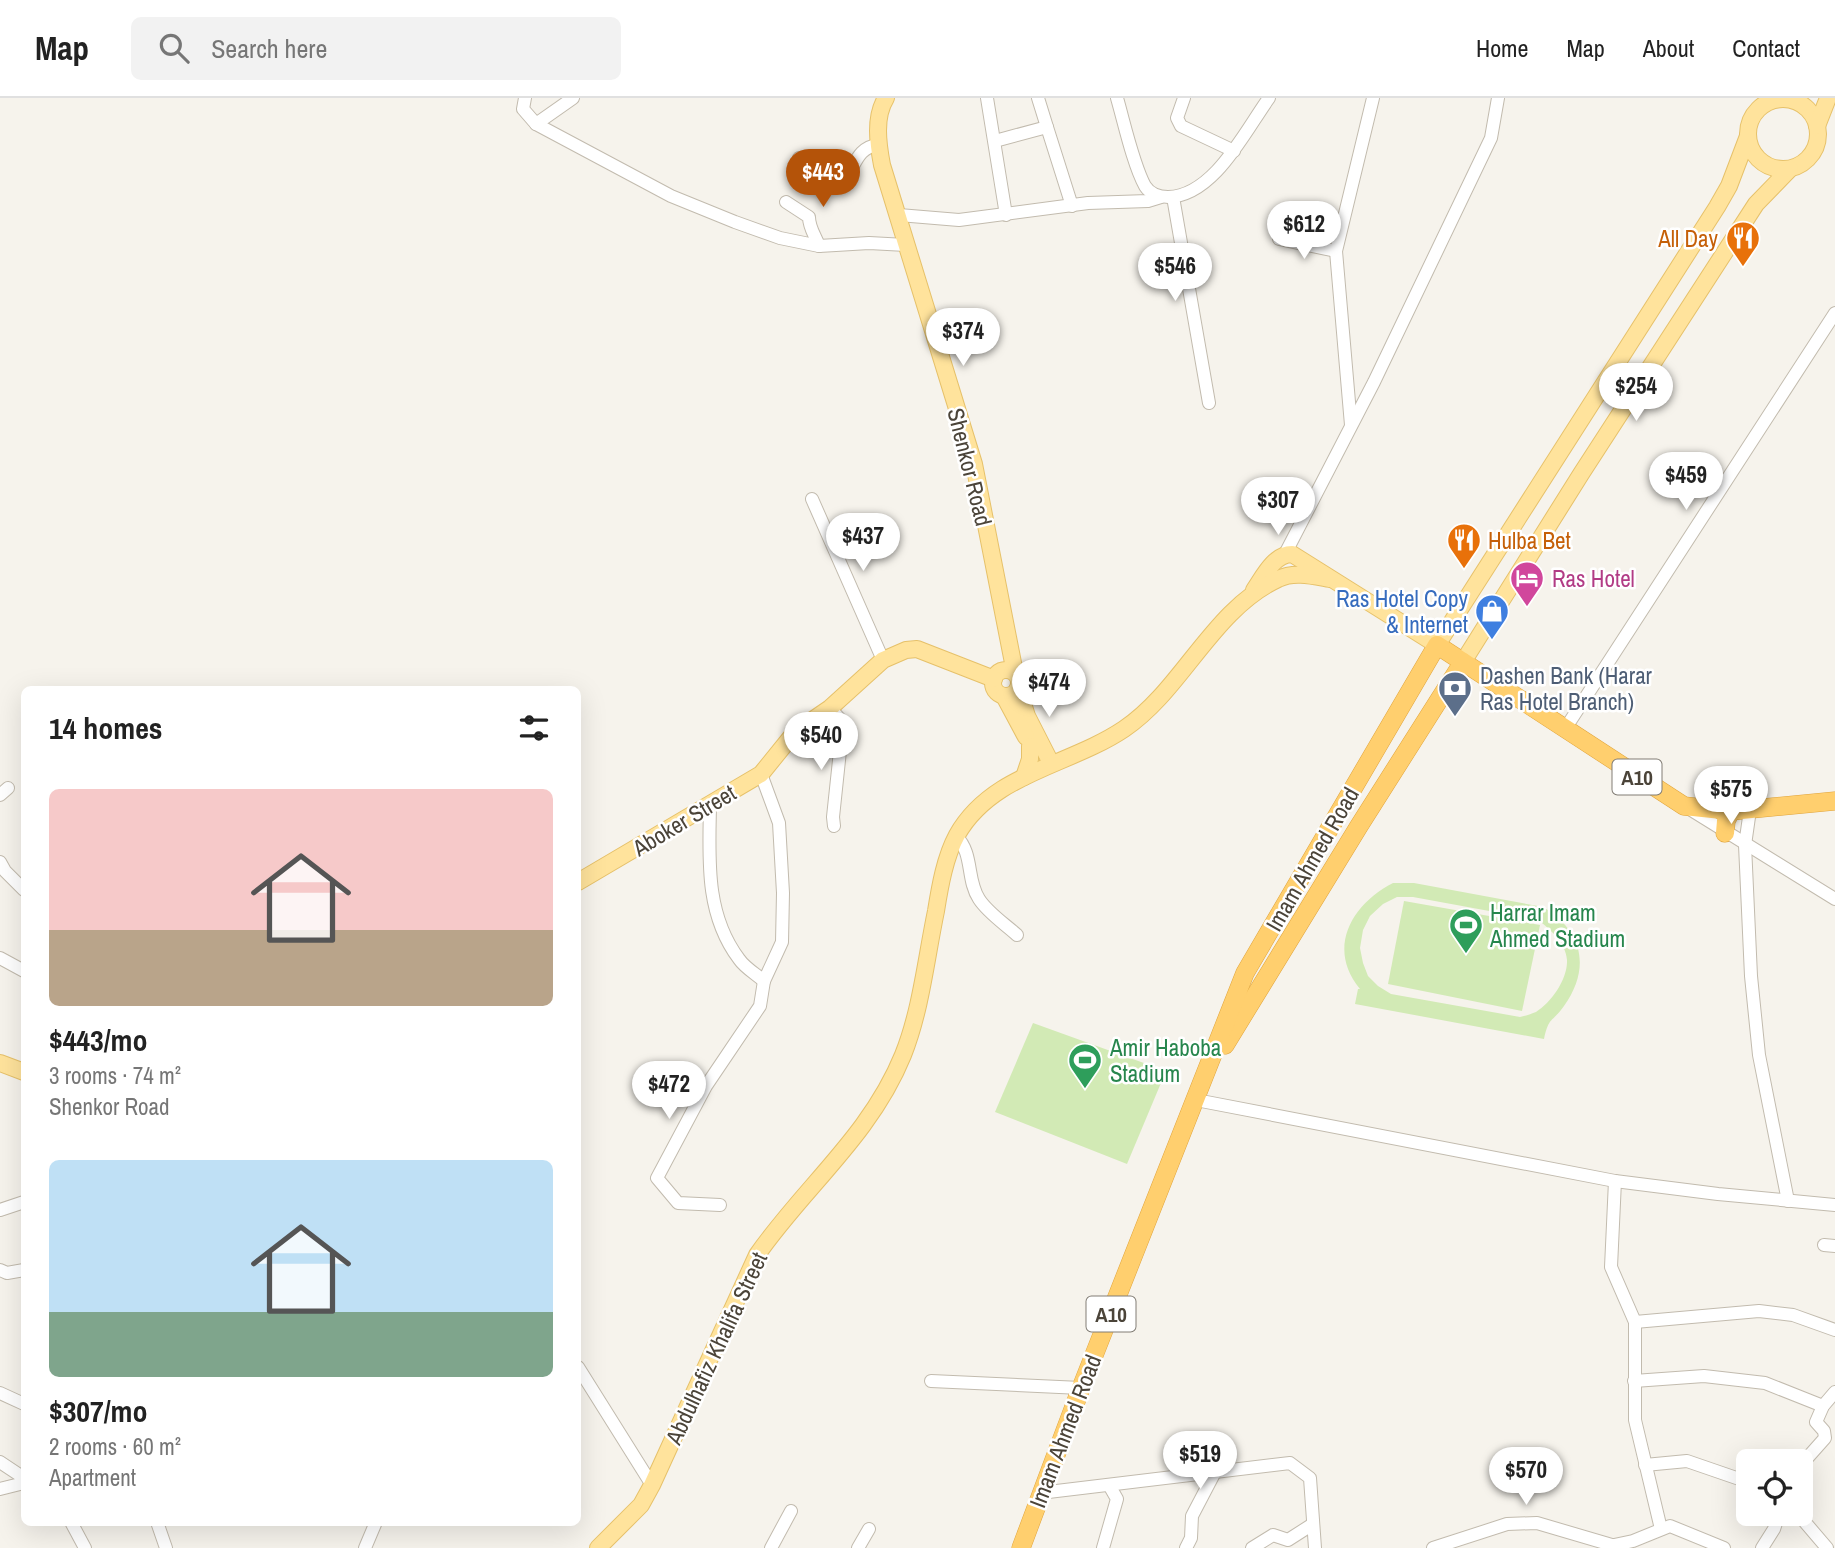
<!DOCTYPE html>
<meta charset="utf-8">
<style>
:root{--surface:#fff;--page:#f2f2f2;--text:#222;--muted:#767676;--line:#e0e0e0;--accent:#b45309}
body{margin:0;font-family:"Archivo Narrow",sans-serif;background:var(--page);color:var(--text);height:100vh;display:flex;flex-direction:column;font-size:26px;white-space:nowrap}
*{box-sizing:border-box;margin:0}
p{font-size:23px;color:var(--muted)}
.icon{flex:none;width:38px;height:38px;fill:none;stroke:currentColor;stroke-width:2;stroke-linecap:round;stroke-linejoin:round}
.map{position:relative;flex:1;overflow:hidden}
.sheet{position:absolute;left:21px;top:588px;width:560px;height:840px;display:flex;flex-direction:column;background:var(--surface);border-radius:10px;box-shadow:0 7px 28px #0002}
.sheet>*{flex:none}
.controls{position:absolute;left:1736px;top:1351px;display:grid;gap:14px}
.controls a{display:grid;place-items:center;width:77px;height:77px;border-radius:10px;background:var(--surface);box-shadow:0 7px 28px #0002;font-size:35px}
.price{position:absolute;translate:-50% -60px;padding:0 16px;border-radius:24px;background:#fff;color:#222;font-size:23px;line-height:46px;filter:drop-shadow(0 2px 4px #0008)}
.price::after{content:'';position:absolute;left:50%;top:42px;width:21px;height:16px;margin-left:-10px;background:inherit;clip-path:polygon(0 0,100% 0,50% 100%)}
.price.active{background:var(--accent);color:#fff}
ul{padding:0;list-style:none}
li{display:grid;align-content:center;gap:14px;height:371px;padding:0 28px}
li span{display:grid;place-items:center;height:217px;border-radius:10px;color:#555}
li>.icon{margin-inline-start:auto}
span .icon{width:126px;height:126px;fill:#fffc;stroke-width:1}
li b{font-size:30px}
h2{display:flex;justify-content:space-between;align-items:center;height:84px;padding:0 28px;font-size:30px}
header{display:flex;align-items:center;gap:42px;box-sizing:border-box;height:98px;padding:0 35px;background:var(--surface);border-bottom:2px solid var(--line)}
header strong{font-size:33px}
nav{display:flex;gap:38px;margin-inline-start:auto;font-size:24px}
.search{width:490px;height:63px;background:var(--page);display:flex;align-items:center;gap:18px;box-sizing:border-box;padding:0 24px;border-radius:10px;color:var(--muted);font-size:26px}
.map>svg:first-child{display:block}
.green{fill:#d2eab5;fill-rule:evenodd}
.lines{fill:none;stroke-linecap:round;stroke-linejoin:round}
.minor-casing{stroke:#c2bbae;stroke-width:14}
.major-casing{stroke:#e6c16a;stroke-width:18}
.highway-casing{stroke:#e0a43c;stroke-width:19}
.minor{stroke:#fff;stroke-width:12}
.major{stroke:#ffe39c;stroke-width:16}
.highway{stroke:#ffcf6e;stroke-width:18}
.labels{text-anchor:middle;dominant-baseline:central;stroke-width:5;stroke-linejoin:round;paint-order:stroke}
.shield{fill:#fff;stroke:#817c74;stroke-width:2}
.shield-label{font-size:21px;font-weight:bold;fill:#4b4439}
.food-label{font-size:23px;fill:#c56008;stroke:#fff;text-anchor:end}
.street-label{font-size:23px;fill:#4b4439;stroke:#fff}
.hotel-label{font-size:23px;fill:#b23c85;stroke:#fff;text-anchor:start}
.shop-label{font-size:23px;fill:#366cbe;stroke:#fff;text-anchor:end}
.service-label{font-size:23px;fill:#4e5e75;stroke:#fff;text-anchor:start}
.leisure-label{font-size:23px;fill:#27864d;stroke:#fff;text-anchor:start}
</style>
<header>
<strong>Map</strong>
<div class="search"><svg class="icon" aria-label="search" viewBox="0 0 24 24"><circle cx="10" cy="10" r="6"/><path d="M15 15l6 6"/></svg>Search here</div>
<nav><a>Home</a><a>Map</a><a>About</a><a>Contact</a></nav>
</header>
<div class="map">
<svg width="1835" height="1450" viewBox="0 0 1835 1450">
<rect width="100%" height="100%" fill="#f6f3ec"/>
<g class="green">
<path d="M1393 785H1414L1543 809C1583 833 1591 870 1564 908 1552 925 1549 918 1544 941L1355 906 1358 891H1360C1326 850 1352 806 1393 785ZM1397 799H1413L1538 822C1550 831 1566 845 1567 862 1568 881 1551 905 1536 914 1531 916 1525 918 1520 919L1391 896 1378 888 1368 878 1363 865 1360 850 1363 832 1370 818 1383 806Z"/>
<polygon points="1404,803 1540,827 1522,913 1388,886"/>
<polygon points="1033,925 1166,973 1127,1066 995,1014"/>
</g>
<g class="lines">
<g class="minor-casing">
<g id="minor">
<polyline points="525,0 523,11 536,26 671,98 735,124 780,140 819,148 869,145 906,147"/>
<polyline points="987,0 1006,117"/>
<path d="M1117 0C1124 24 1133 66 1145 88 1150 96 1160 99 1168 99 1214 98 1245 33 1269 0"/>
<polyline points="1184,0 1177,20 1181,28 1234,53"/>
<polyline points="536,26 573,0"/>
<polyline points="1047,29 1072,108"/>
<polyline points="995,43 1047,29 1038,0"/>
<path d="M799 60 839 83H844C855 69 857 49 878 47"/>
<polyline points="1173,99 1209,305"/>
<path d="M786 104 809 119C809 130 815 137 819 148"/>
<polyline points="899,117 959,122 1088,105 1148,103 1161,99"/>
<polyline points="1279,141 1336,153"/>
<polyline points="1351,327 1336,153 1373,0"/>
<polyline points="812,401 883,562"/>
<polyline points="1285,456 1374,284 1491,40 1498,0"/>
<polyline points="830,610 839,620 842,634 833,719 834,728"/>
<polyline points="1565,631 1835,215"/>
<polyline points="0,697 8,690"/>
<path d="M710 708C709 761 705 816 739 861 745 870 756 876 764 883L782 844 783 795 779 725 761 676"/>
<polyline points="1688,710 1835,801"/>
<polyline points="1750,712 1745,747 1751,878 1759,957 1788,1103"/>
<path d="M956 738C974 756 966 781 979 801 988 815 1005 826 1017 837"/>
<polyline points="0,764 5,773 24,792"/>
<polyline points="0,860 24,873"/>
<polyline points="1196,1002 1615,1083 1718,1096 1835,1107"/>
<polyline points="1615,1083 1611,1169 1635,1224 1635,1322 1661,1431"/>
<polyline points="720,1107 678,1105 657,1080 706,988 760,908 764,883"/>
<polyline points="0,1112 24,1104"/>
<polyline points="1824,1147 1835,1148"/>
<polyline points="0,1172 7,1175 24,1172"/>
<polyline points="1635,1224 1759,1213 1793,1217 1835,1232"/>
<polyline points="578,1269 652,1387"/>
<polyline points="931,1283 1081,1290"/>
<polyline points="1634,1283 1704,1278 1765,1285 1823,1308"/>
<polyline points="0,1295 24,1306"/>
<polyline points="0,1364 24,1380"/>
<polyline points="1645,1367 1687,1363 1748,1384"/>
<polyline points="1801,1367 1825,1340 1824,1333 1816,1324 1823,1308 1835,1294"/>
<polyline points="0,1391 24,1385"/>
<polyline points="1040,1395 1290,1365 1310,1380 1315,1450"/>
<polyline points="1798,1416 1827,1450"/>
<polyline points="71,1424 85,1450"/>
<polyline points="157,1424 166,1450"/>
<polyline points="1614,1447 1633,1443 1670,1428 1724,1450"/>
<polyline points="365,1450 376,1424"/>
<polyline points="771,1450 791,1413"/>
<polyline points="858,1450 869,1431"/>
<polyline points="1103,1450 1117,1401 1109,1387"/>
<polyline points="1186,1450 1191,1440 1192,1418 1215,1374"/>
<polyline points="1252,1450 1273,1437 1288,1442 1313,1426"/>
<polyline points="1433,1450 1507,1426 1537,1425 1622,1450"/>
<polyline points="1762,1450 1774,1431 1779,1416"/>
</g>
</g>
<g class="major-casing">
<g id="major">
<path d="M886 0C874 19 878 46 882 67L974 366 1015 575"/>
<circle cx="1783" cy="36" r="35"/>
<polyline points="1817,28 1828,0"/>
<path d="M1254 492C1263 479 1274 456 1292 456L1437 547 1717 109 1729 88 1748 38"/>
<polyline points="1463,564 1581,376 1756,106 1790,71"/>
<circle cx="1006" cy="585" r="13"/>
<polyline points="1018,590 1027,618 1051,665"/>
<polyline points="1004,598 1026,639"/>
<polyline points="1024,679 1030,661 1030,648"/>
<polyline points="578,784 761,676 795,634 830,610 883,562 906,552 917,551 994,581"/>
<polyline points="0,965 24,974"/>
<path d="M598 1450 641 1407 652 1387 757 1157C805 1088 870 1038 903 957 921 912 926 861 936 813 940 788 945 759 957 737 992 675 1069 668 1124 631 1182 592 1212 512 1278 481 1294 473 1313 478 1330 481"/>
</g>
</g>
<g class="highway-casing">
<g id="highway">
<polyline points="1725,735 1726,723 1731,713"/>
<polyline points="1225,947 1359,728 1463,564"/>
<polyline points="1021,1450 1081,1290 1245,875 1437,547 1684,708 1731,713 1835,703"/>
</g>
</g>
<use href="#minor" class="minor"/>
<use href="#major" class="major"/>
<use href="#highway" class="highway"/>
</g>
<defs>
<g id="restaurant-pin" transform="scale(1.75)"><path d="M0 17L-7.5 6A9.5 9.5 0 1 1 7.5 6Z" fill="#e8710a" stroke="#fff"/><path d="M-5-6h1v4h1v-4h1v4h1v-4h1v5L-1.5 .5V6h-2V.5L-5-1ZM5-6V6H3V1.5H1.5Q1.5-4 5-6Z" fill="#fff"/></g>
<g id="hotel-pin" transform="scale(1.75)"><path d="M0 17L-7.5 6A9.5 9.5 0 1 1 7.5 6Z" fill="#d1479c" stroke="#fff"/><path d="M-6-4.5h1.5V1H6V5H4.5V3h-9V5H-6ZM-4 0a1.8 1.8 0 1 1 3.6 0ZM.5 0V-2.5h3Q6-2.5 6 0Z" fill="#fff"/></g>
<g id="shop-pin" transform="scale(1.75)"><path d="M0 17L-7.5 6A9.5 9.5 0 1 1 7.5 6Z" fill="#3f7fe0" stroke="#fff"/><path d="M-5-2.5h2.3a2.7 3.5 0 0 1 5.4 0H5L5.5 6h-11ZM-1.5-2.5h3a1.5 2.3 0 0 0-3 0Z" fill="#fff"/></g>
<g id="bank-pin" transform="scale(1.75)"><path d="M0 17L-7.5 6A9.5 9.5 0 1 1 7.5 6Z" fill="#5c6f8a" stroke="#fff"/><path d="M-6-4H6V4H-6ZM0-2.3a2.3 2.3 0 1 0 0 4.6a2.3 2.3 0 1 0 0-4.6Z" fill="#fff"/></g>
<g id="stadium-pin" transform="scale(1.75)"><path d="M0 17L-7.5 6A9.5 9.5 0 1 1 7.5 6Z" fill="#2e9e5b" stroke="#fff"/><path d="M0-5a6.5 5 0 1 0 0 10a6.5 5 0 1 0 0-10ZM-3.5-1.8h7v3.6h-7Z" fill="#fff"/></g>
</defs>
<g fill-rule="evenodd">
<use href="#restaurant-pin" x="1743" y="140"/>
<use href="#restaurant-pin" x="1464" y="442"/>
<use href="#hotel-pin" x="1527" y="480"/>
<use href="#shop-pin" x="1492" y="513"/>
<use href="#bank-pin" x="1455" y="590"/>
<use href="#stadium-pin" x="1466" y="827"/>
<use href="#stadium-pin" x="1085" y="962"/>
</g>
<g class="labels">
<g class="shield">
<rect x="1612.5" y="661.5" width="49" height="35" rx="5"/>
<rect x="1086.5" y="1198.5" width="49" height="35" rx="5"/>
</g>
<g class="shield-label">
<text x="1637" y="679">A10</text>
<text x="1111" y="1216">A10</text>
</g>
<g class="food-label">
<text x="1718" y="140">All Day</text>
<text x="1488" y="442" text-anchor="start">Hulba Bet</text>
</g>
<g class="street-label">
<text transform="translate(970 369) rotate(76)">Shenkor Road</text>
<text transform="translate(684 722) rotate(-31)">Aboker Street</text>
<text transform="translate(1312 761) rotate(-60)">Imam Ahmed Road</text>
<text transform="translate(716 1250) rotate(-65)">Abdulhafiz Khalifa Street</text>
<text transform="translate(1065 1333) rotate(-69)">Imam Ahmed Road</text>
</g>
<g class="hotel-label">
<text x="1552" y="480">Ras Hotel</text>
</g>
<g class="shop-label">
<text x="1468" y="500">Ras Hotel Copy<tspan x="1468" dy="26">&amp; Internet</tspan></text>
</g>
<g class="service-label">
<text x="1480" y="577">Dashen Bank (Harar<tspan x="1480" dy="26">Ras Hotel Branch)</tspan></text>
</g>
<g class="leisure-label">
<text x="1490" y="814">Harrar Imam<tspan x="1490" dy="26">Ahmed Stadium</tspan></text>
<text x="1110" y="949">Amir Haboba<tspan x="1110" dy="26">Stadium</tspan></text>
</g>
</g>
</svg>
<div class="controls">
<a><svg class="icon" aria-label="locate" viewBox="0 0 24 24"><circle cx="12" cy="12" r="6"/><path d="M12 2v4M12 18v4M2 12h4M18 12h4"/></svg></a>
</div>
<b class="price active" style="left:823px;top:111px">$443</b>
<b class="price" style="left:1304px;top:163px">$612</b>
<b class="price" style="left:1175px;top:205px">$546</b>
<b class="price" style="left:963px;top:270px">$374</b>
<b class="price" style="left:1636px;top:325px">$254</b>
<b class="price" style="left:1686px;top:414px">$459</b>
<b class="price" style="left:1278px;top:439px">$307</b>
<b class="price" style="left:863px;top:475px">$437</b>
<b class="price" style="left:1049px;top:621px">$474</b>
<b class="price" style="left:821px;top:674px">$540</b>
<b class="price" style="left:1731px;top:728px">$575</b>
<b class="price" style="left:669px;top:1023px">$472</b>
<b class="price" style="left:1200px;top:1393px">$519</b>
<b class="price" style="left:1526px;top:1409px">$570</b>
<section class="sheet">
<h2>14 homes<svg class="icon" aria-label="filters" viewBox="0 0 24 24"><path d="M4 7h16M4 17h16"/><circle cx="9" cy="7" r="2"/><circle cx="15" cy="17" r="2"/></svg></h2>
<ul>
<li><span style="background:linear-gradient(#f6c9c9 65%,#b9a48a 0)"><svg class="icon" aria-label="home" viewBox="0 0 24 24"><path d="M3 11l9-7 9 7M6 9v11h12V9"/></svg></span><div><b>$443/mo</b><p>3 rooms · 74 m²</p><p>Shenkor Road</p></div></li>
<li><span style="background:linear-gradient(#bfe0f5 70%,#7fa58c 0)"><svg class="icon" aria-label="home" viewBox="0 0 24 24"><path d="M3 11l9-7 9 7M6 9v11h12V9"/></svg></span><div><b>$307/mo</b><p>2 rooms · 60 m²</p><p>Apartment</p></div></li>
</ul>
</section>
</div>
